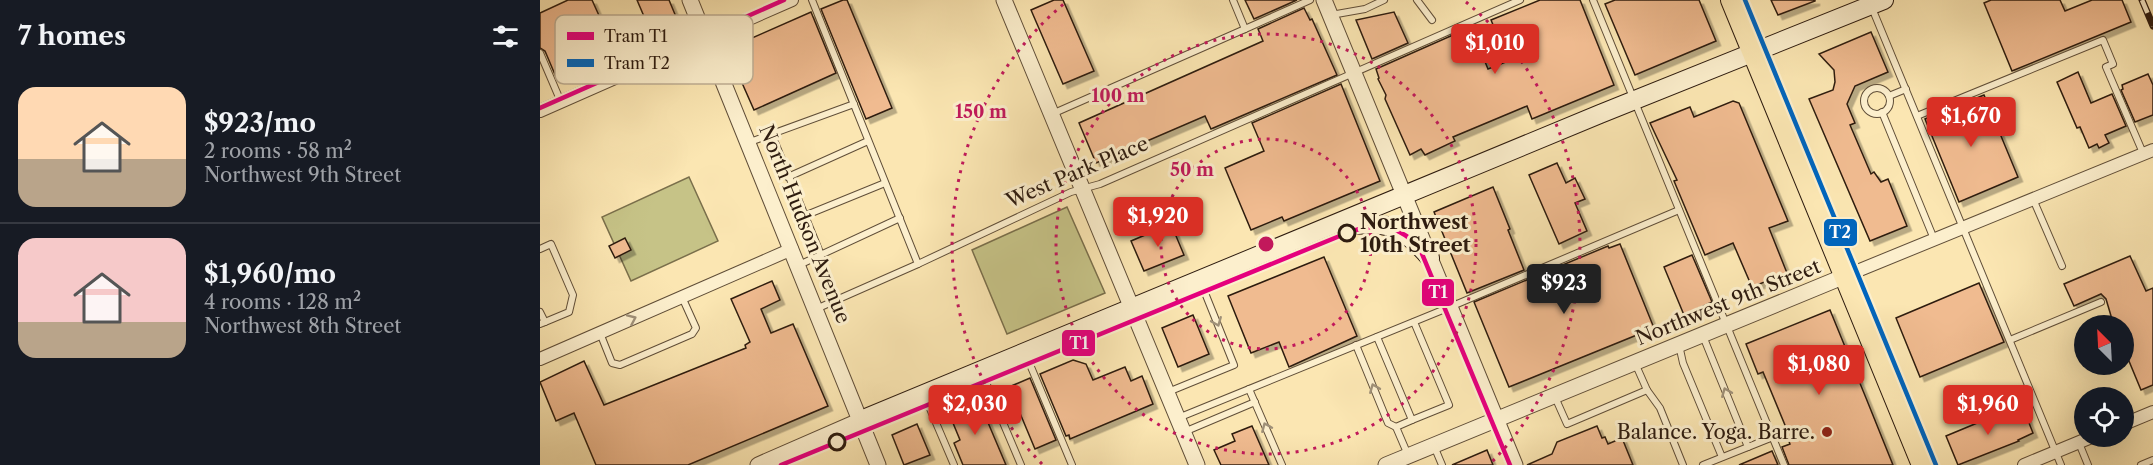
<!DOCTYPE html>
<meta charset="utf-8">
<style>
:root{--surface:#171b24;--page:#20242c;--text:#f1f3f6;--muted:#9ea1a6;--line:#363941;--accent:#d93025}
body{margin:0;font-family:"Libre Caslon Text",serif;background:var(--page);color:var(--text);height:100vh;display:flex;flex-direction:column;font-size:22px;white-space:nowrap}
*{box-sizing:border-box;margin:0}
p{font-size:20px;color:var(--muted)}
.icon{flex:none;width:33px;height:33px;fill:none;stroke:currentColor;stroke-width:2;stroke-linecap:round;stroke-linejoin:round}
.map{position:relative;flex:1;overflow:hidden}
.panel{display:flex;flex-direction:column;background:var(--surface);width:540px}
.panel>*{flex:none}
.needle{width:39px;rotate:336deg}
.tools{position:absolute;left:1534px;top:315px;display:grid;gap:12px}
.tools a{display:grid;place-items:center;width:60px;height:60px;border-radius:50%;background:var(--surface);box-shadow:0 6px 24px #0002;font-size:30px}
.price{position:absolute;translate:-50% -51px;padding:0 14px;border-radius:6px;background:var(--accent);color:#fff;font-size:20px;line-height:39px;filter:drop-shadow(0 2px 3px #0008)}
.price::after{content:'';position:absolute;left:50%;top:36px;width:18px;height:14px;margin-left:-9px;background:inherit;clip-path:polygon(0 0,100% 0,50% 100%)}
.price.active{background:#222;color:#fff}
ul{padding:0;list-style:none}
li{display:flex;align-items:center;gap:18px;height:150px;padding:0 18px}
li+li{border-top:2px solid var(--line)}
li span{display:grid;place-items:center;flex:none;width:168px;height:120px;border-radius:18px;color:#555}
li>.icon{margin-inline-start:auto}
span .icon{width:72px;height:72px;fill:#fffc;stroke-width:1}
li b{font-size:26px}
h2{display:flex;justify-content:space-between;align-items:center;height:72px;padding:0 18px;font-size:26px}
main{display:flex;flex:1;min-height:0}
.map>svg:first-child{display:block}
.green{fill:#c6c387;stroke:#7a6f4b;stroke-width:1.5}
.building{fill:#f0bb90;stroke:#2d1b0f;stroke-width:1.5;filter:url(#shadow)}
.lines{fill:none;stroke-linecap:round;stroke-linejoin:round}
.service-casing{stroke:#604e38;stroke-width:8}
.minor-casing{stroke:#604e38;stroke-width:14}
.tertiary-casing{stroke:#604e38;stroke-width:17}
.secondary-casing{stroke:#2d1b0f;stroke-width:20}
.primary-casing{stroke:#2d1b0f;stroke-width:22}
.service{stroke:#fcefcd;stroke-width:6}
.minor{stroke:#fcefcd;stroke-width:12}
.tertiary{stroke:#fcefcd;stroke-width:15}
.secondary{stroke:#fcefcd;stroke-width:18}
.primary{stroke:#fbe6b2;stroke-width:20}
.rail-casing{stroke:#2d1b0f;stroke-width:7}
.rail{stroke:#fcefcd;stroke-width:4.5;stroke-dasharray:14;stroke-linecap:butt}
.tram-1-casing{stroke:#fcefcd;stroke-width:9}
.tram-2-casing{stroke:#fcefcd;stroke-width:9}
.tram-1{stroke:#e5007d;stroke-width:4.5}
.tram-2{stroke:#0065bd;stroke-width:4.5}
.oneway{stroke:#9f9078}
.ring{fill:none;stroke:#c2185b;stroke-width:3;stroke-dasharray:3 6}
.stop-dot{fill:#fcefcd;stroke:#2d1b0f;stroke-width:3}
.poi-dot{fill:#8f2418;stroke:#fcefcd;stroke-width:2}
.labels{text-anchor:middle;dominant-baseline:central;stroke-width:6;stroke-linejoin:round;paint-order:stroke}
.street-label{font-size:20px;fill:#2d1b0f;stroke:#fcefcd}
.stop-label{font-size:20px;font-weight:bold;fill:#2d1b0f;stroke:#fcefcd;text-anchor:start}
.poi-label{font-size:20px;fill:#2d1b0f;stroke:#fcefcd;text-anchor:end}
.key{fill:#fcefcd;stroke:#beaf94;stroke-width:1.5}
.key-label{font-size:16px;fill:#2d1b0f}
.centre{fill:#c2185b;stroke:#fcefcd;stroke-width:3}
.ring-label{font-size:18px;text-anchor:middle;font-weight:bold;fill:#c2185b;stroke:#fcefcd;stroke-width:6;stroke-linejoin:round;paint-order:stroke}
.line-badge{stroke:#fcefcd;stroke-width:2}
.badge-label{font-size:16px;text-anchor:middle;font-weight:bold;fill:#fff}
</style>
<main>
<section class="panel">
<h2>7 homes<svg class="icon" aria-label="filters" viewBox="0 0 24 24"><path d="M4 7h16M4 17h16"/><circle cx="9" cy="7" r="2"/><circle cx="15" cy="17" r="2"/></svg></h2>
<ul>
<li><span style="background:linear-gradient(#ffd9b3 60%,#b9a48a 0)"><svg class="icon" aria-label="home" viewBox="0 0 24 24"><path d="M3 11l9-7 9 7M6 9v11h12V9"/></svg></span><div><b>$923/mo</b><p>2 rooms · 58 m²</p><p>Northwest 9th Street</p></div></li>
<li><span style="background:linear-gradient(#f6c9c9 70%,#b9a48a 0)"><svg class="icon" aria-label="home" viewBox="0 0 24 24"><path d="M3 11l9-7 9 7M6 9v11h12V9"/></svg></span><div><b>$1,960/mo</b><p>4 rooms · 128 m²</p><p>Northwest 8th Street</p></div></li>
</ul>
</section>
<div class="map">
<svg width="1613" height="465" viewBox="0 0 1613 465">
<defs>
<filter id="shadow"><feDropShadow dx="4.5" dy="4.5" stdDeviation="0" flood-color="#0004"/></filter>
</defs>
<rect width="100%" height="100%" fill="#fbe6b2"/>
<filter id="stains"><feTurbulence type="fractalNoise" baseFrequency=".00333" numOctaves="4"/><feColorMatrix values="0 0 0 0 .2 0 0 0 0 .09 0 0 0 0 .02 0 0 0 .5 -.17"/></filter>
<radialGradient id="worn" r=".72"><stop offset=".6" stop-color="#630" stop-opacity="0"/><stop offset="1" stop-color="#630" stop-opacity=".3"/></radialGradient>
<g class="green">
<polygon points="149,177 178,241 91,281 62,217"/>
<polygon points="527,207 565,293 467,334 432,250"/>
</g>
<g class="building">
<polygon points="28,0 52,0 75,51 16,77 5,51 0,48 0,13"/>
<polygon points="97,0 129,0 139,24 112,35"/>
<polygon points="303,0 307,0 352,108 326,119 281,9"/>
<polygon points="514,0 523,0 554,71 523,84 491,10"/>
<polygon points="705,0 757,0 714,19"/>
<polygon points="1000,0 1040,0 1074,85 992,119 987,106 913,137 915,141 885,155 881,149 870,155 845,99 846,95 838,79 839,78 836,69 931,27 948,69 968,61 951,20"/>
<polygon points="1075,0 1159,0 1176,41 1095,75 1065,4"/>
<polygon points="1231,0 1275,0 1275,1 1238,15"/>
<polygon points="1451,0 1520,0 1525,11 1552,0 1582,0 1591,22 1472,71 1444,3"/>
<polygon points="764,8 770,20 772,19 797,75 671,129 665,116 556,163 539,123 723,41 718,29"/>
<polygon points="271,12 296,73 214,110 187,49"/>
<polygon points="854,12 868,43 832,59 816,20"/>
<polygon points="1331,32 1348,72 1315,86 1307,104 1315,123 1310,125 1331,174 1334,172 1341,182 1348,179 1367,226 1330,241 1269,99 1293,90 1295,82 1294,70 1279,54"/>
<polygon points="1538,72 1551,103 1572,94 1586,126 1565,135 1569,143 1559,148 1557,144 1549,148 1540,127 1537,128 1517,82"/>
<polygon points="1608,74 1613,85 1613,115 1595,122 1581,90 1583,89 1582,85"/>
<polygon points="801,84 840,181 744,221 742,217 711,230 685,168 724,151 712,123"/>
<polygon points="1444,95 1478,177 1419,202 1385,119"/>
<polygon points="1193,101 1199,103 1248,221 1229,228 1247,273 1212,287 1193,243 1165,255 1134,181 1137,180 1110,123 1150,107 1154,117"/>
<polygon points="1017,163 1026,183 1035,178 1045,199 1035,203 1047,231 1019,244 989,175"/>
<polygon points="953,187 970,229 968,230 984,270 927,293 894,212"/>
<polygon points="631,224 644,255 604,271 591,241"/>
<polygon points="85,238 91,250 75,258 69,246"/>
<polygon points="1080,244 1114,328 969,387 934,302 1068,246 1069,248"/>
<polygon points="1152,255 1172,302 1144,315 1124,267"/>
<polygon points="1590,256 1606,291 1613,288 1613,385 1601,390 1584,349 1584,326 1574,326 1566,299 1561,294 1534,306 1524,284"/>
<polygon points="784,257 817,336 749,367 739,342 711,353 688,296"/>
<polygon points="232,281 240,300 221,309 231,333 253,324 288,406 148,465 56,465 34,413 16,421 0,382 44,361 64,405 206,348 205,345 210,342 191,299"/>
<polygon points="1439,283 1464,342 1380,377 1356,318"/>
<polygon points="1290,310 1326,398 1353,465 1249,465 1242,447 1250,444 1245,431 1247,430 1223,372 1218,374 1206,344"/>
<polygon points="653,315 669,354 638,367 622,328"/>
<polygon points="533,360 546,364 553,380 585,367 591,381 602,376 613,404 530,439 529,435 526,436 500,374"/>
<polygon points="490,378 516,440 495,449 469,387"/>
<polygon points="438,399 466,465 423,465 414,443 420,440 408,411"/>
<polygon points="1466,411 1469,419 1485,413 1493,433 1478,440 1479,441 1418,465 1406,436"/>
<polygon points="377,424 390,455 364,465 352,435"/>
<polygon points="712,426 729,465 681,465 674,450 695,441 692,434"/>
<polygon points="1057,426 1062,438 1065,437 1068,444 1082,438 1093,465 987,465 1012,454 1017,442"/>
<polygon points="947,450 953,465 912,465"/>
<polygon points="1232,451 1238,465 1199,465"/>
</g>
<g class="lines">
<g class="service-casing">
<g id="service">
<polyline points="272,0 378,264"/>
<polyline points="877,0 892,20"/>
<polyline points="1053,0 1244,465"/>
<polyline points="1332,8 1521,465"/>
<polyline points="791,15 825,9 844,0"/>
<polyline points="705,29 770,0"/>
<polyline points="0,53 21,102"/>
<circle cx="1337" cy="101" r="13"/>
<polyline points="1349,96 1366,89"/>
<polyline points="1342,112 1394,239"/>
<polyline points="512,114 705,29 693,0"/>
<polyline points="1377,116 1563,40 1573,64 1566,67 1603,153"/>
<polyline points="232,135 281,255"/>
<polyline points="210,142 314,104"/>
<polyline points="248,177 328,141"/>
<polyline points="1493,199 1522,266"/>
<polyline points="264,216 345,183"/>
<polyline points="0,249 11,244 33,295 29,312 5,322"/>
<polyline points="259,265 360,218"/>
<polyline points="276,309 378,264 531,192 560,184 980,0"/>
<polyline points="0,312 5,322 0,324"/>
<polyline points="60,333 72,363 80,365 152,334 156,328 142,297"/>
<polyline points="1163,336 1208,447"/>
<polyline points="837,337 872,420 856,427 868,455"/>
<polyline points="1470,340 1561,302"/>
<polyline points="816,345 848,423 856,427"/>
<polyline points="1139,345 1143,363 1182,457"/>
<polyline points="486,355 532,465"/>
<polyline points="442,373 481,465"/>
<polyline points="709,389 742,465"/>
<polyline points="1107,390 1120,408 1143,465"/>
<polyline points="628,392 694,365 661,283"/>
<polyline points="385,397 414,465"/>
<polyline points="1015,397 1027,424 1107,390 1095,363"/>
<polyline points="638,418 910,307 1139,210"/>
<polyline points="872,420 909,405 874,322"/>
<polyline points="644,432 715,402"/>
<polyline points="1539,443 1548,465"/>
<polyline points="894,446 902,465"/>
<polyline points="1163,465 1233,437"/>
<polyline points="1601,465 1613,460"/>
</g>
</g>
<g class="minor-casing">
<g id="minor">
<polyline points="0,111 252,0"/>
<polyline points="1305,276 1613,150"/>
<polyline points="0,359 252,249"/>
<polyline points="1584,424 1613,412"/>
<polyline points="1484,465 1554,436"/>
</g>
</g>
<g class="tertiary-casing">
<g id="tertiary">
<polyline points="150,0 338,465"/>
<polyline points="464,0 657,465"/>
<polyline points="784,0 975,465"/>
<polyline points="218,465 321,420"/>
<polyline points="846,465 1305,276"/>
</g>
</g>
<g class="secondary-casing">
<g id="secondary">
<path d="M804 225C850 224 859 222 890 258"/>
<polyline points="321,420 1060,114 1344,0"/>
</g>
</g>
<g class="primary-casing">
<polyline id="primary" points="1191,0 1382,465"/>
</g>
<use href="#service" class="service"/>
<use href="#minor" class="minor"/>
<use href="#tertiary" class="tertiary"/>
<use href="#secondary" class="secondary"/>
<use href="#primary" class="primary"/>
<g class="rail-casing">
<polyline id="rail" points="1602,0 1613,26"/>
</g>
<use href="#rail" class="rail"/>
<g class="tram-1-casing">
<g id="tram-1">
<polyline points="0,108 244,0"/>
<path d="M241 465 807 233C835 222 860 224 880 249L970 465"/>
</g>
</g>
<g class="tram-2-casing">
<polyline id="tram-2" points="1205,0 1396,465"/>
</g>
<use href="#tram-1" class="tram-1"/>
<use href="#tram-2" class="tram-2"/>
</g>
<defs><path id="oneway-chevron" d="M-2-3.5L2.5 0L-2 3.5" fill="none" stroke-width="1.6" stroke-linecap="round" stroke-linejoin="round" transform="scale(1.5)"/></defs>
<g class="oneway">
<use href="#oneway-chevron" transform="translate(92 319) rotate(-24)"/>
<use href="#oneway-chevron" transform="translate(677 322) rotate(68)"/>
<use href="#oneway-chevron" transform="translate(834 388) rotate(-112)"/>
<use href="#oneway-chevron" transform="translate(1186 392) rotate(-112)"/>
<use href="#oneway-chevron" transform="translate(726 427) rotate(-113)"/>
</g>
<g class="ring">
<circle cx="726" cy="244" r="105"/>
<circle cx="726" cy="244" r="210"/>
<path d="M502 464A314 314 0 0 1 526 2M926 2A314 314 0 0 1 950 464"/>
</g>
<g class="stop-dot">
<circle cx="807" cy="233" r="8"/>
<circle cx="297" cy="442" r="8"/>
</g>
<circle class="poi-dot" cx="1287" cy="432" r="6"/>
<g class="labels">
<g class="street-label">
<text transform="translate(537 172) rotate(-23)">West Park Place</text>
<text transform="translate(265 224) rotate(68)">North Hudson Avenue</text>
<text transform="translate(1188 302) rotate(-22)">Northwest 9th Street</text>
</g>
<g class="stop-label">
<text x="820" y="222">Northwest<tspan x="820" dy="23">10th Street</tspan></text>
</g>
<g class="poi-label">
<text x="1275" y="432">Balance. Yoga. Barre.</text>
</g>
</g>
<rect x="15" y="15" width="198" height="69" rx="9" class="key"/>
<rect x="27" y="32" width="27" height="8" fill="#e5007d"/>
<rect x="27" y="59" width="27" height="8" fill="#0065bd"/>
<g class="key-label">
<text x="64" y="42">Tram T1</text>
<text x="64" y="69">Tram T2</text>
</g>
<circle cx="726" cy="244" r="9" class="centre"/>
<g class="ring-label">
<text x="578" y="102">100 m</text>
<text x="441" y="118">150 m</text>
<text x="652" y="176">50 m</text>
</g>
<g class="line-badge">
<rect x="1283" y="218" width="35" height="29" rx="6" fill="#0065bd"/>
<rect x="881" y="278" width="34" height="29" rx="6" fill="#e5007d"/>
<rect x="521" y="329" width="35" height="28" rx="6" fill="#e5007d"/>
</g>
<g class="badge-label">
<text x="1300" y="238">T2</text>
<text x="898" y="298">T1</text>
<text x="539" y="349">T1</text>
</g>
<rect width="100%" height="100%" filter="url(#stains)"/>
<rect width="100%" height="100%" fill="url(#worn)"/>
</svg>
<div class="tools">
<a><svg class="needle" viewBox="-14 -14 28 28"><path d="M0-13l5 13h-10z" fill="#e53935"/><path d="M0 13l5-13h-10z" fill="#9ea1a6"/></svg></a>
<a><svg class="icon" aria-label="locate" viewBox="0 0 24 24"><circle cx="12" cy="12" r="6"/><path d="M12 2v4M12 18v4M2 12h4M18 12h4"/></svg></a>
</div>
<b class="price" style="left:955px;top:75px">$1,010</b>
<b class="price" style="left:1431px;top:148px">$1,670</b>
<b class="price" style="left:618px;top:248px">$1,920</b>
<b class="price active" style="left:1024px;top:315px">$923</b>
<b class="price" style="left:1279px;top:396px">$1,080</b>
<b class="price" style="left:435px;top:436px">$2,030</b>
<b class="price" style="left:1448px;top:436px">$1,960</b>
</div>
</main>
